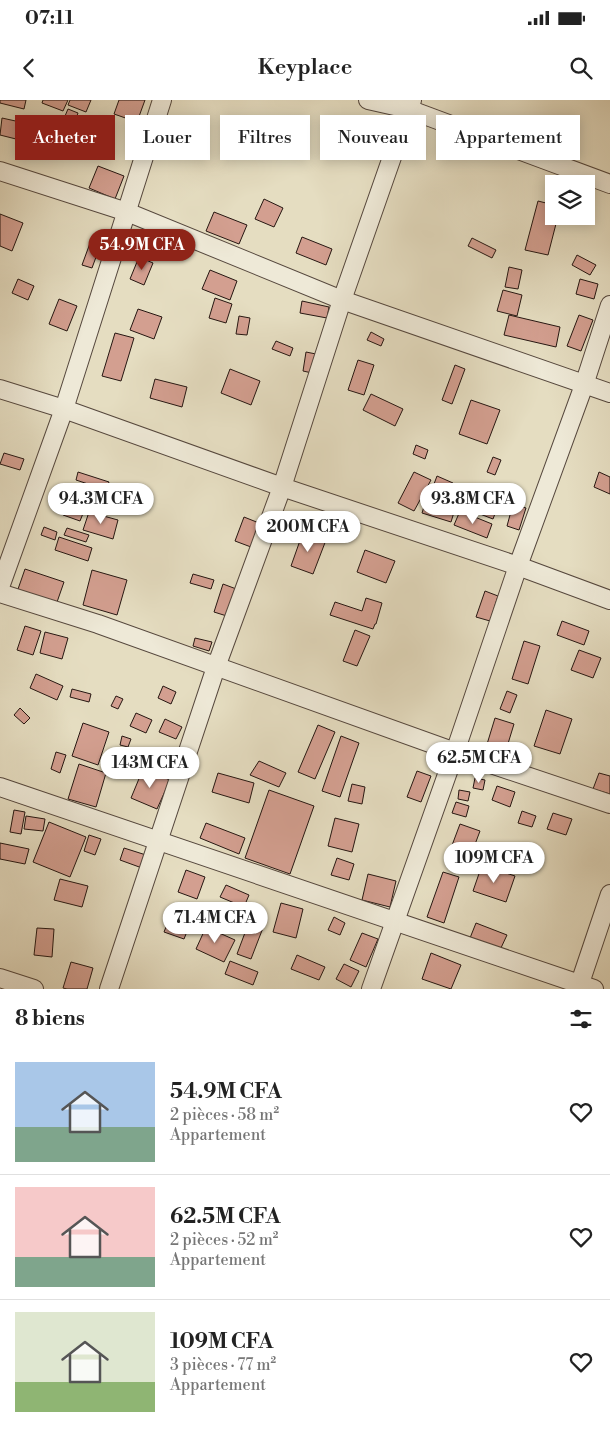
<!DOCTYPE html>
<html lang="fr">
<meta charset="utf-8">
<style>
:root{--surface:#fff;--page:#f6f6f6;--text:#222;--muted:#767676;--line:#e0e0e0;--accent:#8f2418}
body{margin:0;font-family:"Libre Bodoni",serif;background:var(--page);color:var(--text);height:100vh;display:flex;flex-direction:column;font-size:19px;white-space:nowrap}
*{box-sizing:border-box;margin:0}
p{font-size:16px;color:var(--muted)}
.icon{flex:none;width:28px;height:28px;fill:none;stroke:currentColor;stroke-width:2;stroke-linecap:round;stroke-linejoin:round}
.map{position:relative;height:889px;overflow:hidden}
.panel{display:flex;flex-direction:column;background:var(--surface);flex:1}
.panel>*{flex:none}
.banner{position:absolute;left:15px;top:15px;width:580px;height:45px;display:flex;gap:10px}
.tools{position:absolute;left:545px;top:75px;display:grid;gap:10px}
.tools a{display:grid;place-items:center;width:50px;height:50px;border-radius:0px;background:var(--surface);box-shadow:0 2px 12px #0003;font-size:25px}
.price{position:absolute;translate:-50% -42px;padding:0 11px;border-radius:18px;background:#fff;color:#222;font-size:16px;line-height:32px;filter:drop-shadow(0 1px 2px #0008)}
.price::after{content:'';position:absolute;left:50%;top:30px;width:15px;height:11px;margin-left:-8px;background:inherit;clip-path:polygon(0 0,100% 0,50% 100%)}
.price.on{background:var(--accent);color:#fff}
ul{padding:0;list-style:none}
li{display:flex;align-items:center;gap:15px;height:125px;padding:0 15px}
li+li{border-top:1px solid var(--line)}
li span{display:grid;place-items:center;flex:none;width:140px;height:100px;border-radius:0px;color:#555}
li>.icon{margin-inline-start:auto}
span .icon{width:60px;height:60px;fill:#fffc;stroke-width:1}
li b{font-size:21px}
h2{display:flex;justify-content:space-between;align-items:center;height:60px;padding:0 15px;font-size:21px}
.chip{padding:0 18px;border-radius:0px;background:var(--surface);box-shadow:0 2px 12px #0003;font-size:18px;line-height:45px}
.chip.on{background:var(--accent);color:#fff}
.status{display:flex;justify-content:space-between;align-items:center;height:35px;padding:0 25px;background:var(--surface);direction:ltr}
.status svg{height:14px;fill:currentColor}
header{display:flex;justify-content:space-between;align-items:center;height:65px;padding:0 15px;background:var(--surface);font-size:22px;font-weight:600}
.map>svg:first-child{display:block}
.building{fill:#d39f90;stroke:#261712}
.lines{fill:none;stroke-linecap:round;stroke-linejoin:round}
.minor-casing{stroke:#56483e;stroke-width:20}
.minor{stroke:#eee9d7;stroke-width:18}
</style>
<div class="status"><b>07:11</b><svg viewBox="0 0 49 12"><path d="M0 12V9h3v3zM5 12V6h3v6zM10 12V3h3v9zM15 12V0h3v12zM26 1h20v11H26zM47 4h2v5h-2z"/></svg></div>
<header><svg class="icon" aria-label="back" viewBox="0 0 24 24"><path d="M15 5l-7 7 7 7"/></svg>Keyplace<svg class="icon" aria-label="search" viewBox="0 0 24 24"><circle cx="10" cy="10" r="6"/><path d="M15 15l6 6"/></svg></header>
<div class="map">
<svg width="610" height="889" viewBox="0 0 610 889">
<rect width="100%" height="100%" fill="#e5ddc1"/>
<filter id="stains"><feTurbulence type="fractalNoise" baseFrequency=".004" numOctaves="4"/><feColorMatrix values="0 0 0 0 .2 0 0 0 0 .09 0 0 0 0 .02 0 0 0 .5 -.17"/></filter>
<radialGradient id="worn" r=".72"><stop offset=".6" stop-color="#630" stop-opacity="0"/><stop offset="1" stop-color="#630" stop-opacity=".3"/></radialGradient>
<g class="building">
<polygon points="0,0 26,0 24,9 0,3"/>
<polygon points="43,0 68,0 63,11 42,3"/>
<polygon points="70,0 91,0 86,12 68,5"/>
<polygon points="119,0 145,0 137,22 114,14"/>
<polygon points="68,9 78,13 73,27 62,23"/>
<polygon points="2,18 20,22 16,39 0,35"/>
<polygon points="89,22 109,27 107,35 87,30"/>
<polygon points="67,38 103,48 100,59 64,49"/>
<polygon points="98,66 124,76 115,99 89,88"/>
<polygon points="264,99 283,108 274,127 255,119"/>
<polygon points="538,101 554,105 554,116 558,116 548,155 525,150"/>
<polygon points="214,112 247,125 239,144 206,131"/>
<polygon points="0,114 23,123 12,151 0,146"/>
<polygon points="93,135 103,138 92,168 82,165"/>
<polygon points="302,137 332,149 326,165 296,153"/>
<polygon points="472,138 496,150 492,158 468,146"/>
<polygon points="577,155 596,165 590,175 572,165"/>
<polygon points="139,157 153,163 144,185 130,179"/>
<polygon points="509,167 522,170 518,189 505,187"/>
<polygon points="210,170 237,181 230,200 202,189"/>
<polygon points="18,179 34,186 28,200 12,193"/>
<polygon points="580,179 598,184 594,199 576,194"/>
<polygon points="503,190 522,195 517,216 497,211"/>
<polygon points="215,198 232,204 226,223 209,218"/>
<polygon points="59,199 77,206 67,231 49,224"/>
<polygon points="302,201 329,207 327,218 300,213"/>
<polygon points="138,209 162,217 154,239 130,230"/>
<polygon points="509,215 560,227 556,247 504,235"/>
<polygon points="579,215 593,220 581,251 567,246"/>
<polygon points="239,216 250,218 247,235 236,234"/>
<polygon points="371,232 384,239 381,246 367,240"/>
<polygon points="115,233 134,238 121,281 102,276"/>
<polygon points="276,241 293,248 290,256 272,249"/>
<polygon points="306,252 316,254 312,273 303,271"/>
<polygon points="358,260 374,265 364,295 348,290"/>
<polygon points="455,265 465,269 452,304 442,300"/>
<polygon points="230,269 260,281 251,305 221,293"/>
<polygon points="155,279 187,287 182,307 150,298"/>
<polygon points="371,294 403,309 395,326 363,310"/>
<polygon points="471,300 500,310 487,344 459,334"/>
<polygon points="416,345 428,350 425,359 413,354"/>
<polygon points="4,353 24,359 20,370 0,364"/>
<polygon points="493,357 501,360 495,375 487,372"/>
<polygon points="78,372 109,382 106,390 76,380"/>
<polygon points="414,372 431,380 414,411 398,403"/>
<polygon points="599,372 610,377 610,394 594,387"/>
<polygon points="437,376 453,383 447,398 431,392"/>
<polygon points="467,385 501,398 493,419 459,406"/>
<polygon points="426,400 455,409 451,422 422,413"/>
<polygon points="513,404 526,408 519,430 507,426"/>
<polygon points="67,405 84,411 80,421 63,415"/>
<polygon points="460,411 492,424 487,438 454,425"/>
<polygon points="89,412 118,420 113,439 83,430"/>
<polygon points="244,417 259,423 251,447 235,441"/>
<polygon points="44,427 57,432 55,440 41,435"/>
<polygon points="67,428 89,435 86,442 64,435"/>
<polygon points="303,432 326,440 313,474 291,466"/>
<polygon points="59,437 92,448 88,461 55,450"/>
<polygon points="365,450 395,461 386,483 357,472"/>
<polygon points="25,469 64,482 56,505 17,492"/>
<polygon points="92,470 127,480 117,515 83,505"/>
<polygon points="193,474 214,480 211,489 190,483"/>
<polygon points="223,484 239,490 230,517 214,512"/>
<polygon points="485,491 498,496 490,521 476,517"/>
<polygon points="366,498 382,503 376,524 375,524 373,529 330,515 335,502 362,511"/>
<polygon points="562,521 589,531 584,545 557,535"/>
<polygon points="25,526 41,531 33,555 17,550"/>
<polygon points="355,530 370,536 357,566 343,561"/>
<polygon points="45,532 68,538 62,559 40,553"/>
<polygon points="195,538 212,542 209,551 193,546"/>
<polygon points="524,541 540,546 528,584 512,579"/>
<polygon points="579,550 601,558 593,578 571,570"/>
<polygon points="36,574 63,586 57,600 30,588"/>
<polygon points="163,586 176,592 171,604 158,598"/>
<polygon points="72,589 91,594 89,602 70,597"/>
<polygon points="507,591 517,595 510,613 500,609"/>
<polygon points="116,596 123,599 118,609 111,606"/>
<polygon points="20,608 30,618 24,624 14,615"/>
<polygon points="546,610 572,619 560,654 534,646"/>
<polygon points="136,613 152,620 146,633 130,626"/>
<polygon points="495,618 514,624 503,660 484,654"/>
<polygon points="165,619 182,627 176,639 159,632"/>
<polygon points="83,623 109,632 98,665 72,656"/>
<polygon points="318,625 335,632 315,679 298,672"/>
<polygon points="122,636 131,639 128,647 120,645"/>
<polygon points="341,636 359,643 340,697 322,691"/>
<polygon points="130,649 143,656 139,663 126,656"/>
<polygon points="56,652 66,655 60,673 51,669"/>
<polygon points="259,661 286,673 279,687 250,675"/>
<polygon points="79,664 106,673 96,707 68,699"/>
<polygon points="123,664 134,667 132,674 121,671"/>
<polygon points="143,669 170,680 157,709 131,698"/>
<polygon points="417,671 431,676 421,702 407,697"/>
<polygon points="218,673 254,683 249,703 212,692"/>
<polygon points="599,673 610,676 610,694 593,689"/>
<polygon points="475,678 485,680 483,690 473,688"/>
<polygon points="352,684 365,687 362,704 348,701"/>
<polygon points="497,686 515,692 510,707 492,700"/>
<polygon points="269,690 314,706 290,774 245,758"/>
<polygon points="459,690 470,692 468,701 458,699"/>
<polygon points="456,702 469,706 466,717 452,713"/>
<polygon points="14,710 25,712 21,734 10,732"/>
<polygon points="522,711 536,716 532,727 518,723"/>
<polygon points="553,713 572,719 566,735 547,729"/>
<polygon points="26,716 45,719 43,731 24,729"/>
<polygon points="335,718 359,724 352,752 328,746"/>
<polygon points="49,722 86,737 70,777 33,762"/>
<polygon points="206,723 245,738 239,754 200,738"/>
<polygon points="460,724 480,731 471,755 451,748"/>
<polygon points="89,735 101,739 95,755 84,751"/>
<polygon points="0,743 29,749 25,764 0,759"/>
<polygon points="124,748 146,755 142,768 120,760"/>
<polygon points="337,758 354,764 349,780 331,775"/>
<polygon points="482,765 515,776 506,802 473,791"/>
<polygon points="186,770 205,777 197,799 178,792"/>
<polygon points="443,772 459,777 444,823 427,817"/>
<polygon points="368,774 396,781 390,807 362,800"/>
<polygon points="60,779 88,786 82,807 54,800"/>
<polygon points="226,785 249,795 244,807 220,797"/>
<polygon points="281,803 303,809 296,838 273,832"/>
<polygon points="174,807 194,814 184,839 164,832"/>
<polygon points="252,814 266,820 251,859 237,854"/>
<polygon points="334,817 345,823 340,835 328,830"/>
<polygon points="476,823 507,835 500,850 470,838"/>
<polygon points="206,827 235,840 224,862 196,849"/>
<polygon points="37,828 54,829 52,857 34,855"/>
<polygon points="362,833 378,839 366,867 350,860"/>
<polygon points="431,853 461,865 451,889 422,879"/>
<polygon points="297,855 325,867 319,880 291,869"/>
<polygon points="230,861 258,872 253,885 225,874"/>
<polygon points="71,862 93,868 87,889 67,889 63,888"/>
<polygon points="344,864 359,871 351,887 336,879"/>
</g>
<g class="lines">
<g class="minor-casing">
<g id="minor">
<polyline points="368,0 408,9 610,84"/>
<polyline points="0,71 127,112 342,200 610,293"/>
<polyline points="0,289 64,309 282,387 518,466 610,500"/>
<polyline points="0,487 64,309 162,0"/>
<polyline points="0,493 98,524 455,652 610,704"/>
<polyline points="0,687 594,889"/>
<polyline points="0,878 34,889"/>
<polyline points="109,889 216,567 282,387 342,200 412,0"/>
<polyline points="371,889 455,652 518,466 584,285 610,205"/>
<polyline points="578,889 610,794"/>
</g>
</g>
<use href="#minor" class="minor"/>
</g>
<rect width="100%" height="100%" filter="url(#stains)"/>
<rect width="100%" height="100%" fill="url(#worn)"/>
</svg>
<div class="tools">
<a><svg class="icon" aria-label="layers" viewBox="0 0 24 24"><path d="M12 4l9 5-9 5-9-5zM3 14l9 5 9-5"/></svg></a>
</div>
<b class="price on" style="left:142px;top:171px">54.9M CFA</b>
<b class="price" style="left:101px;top:425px">94.3M CFA</b>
<b class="price" style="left:473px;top:425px">93.8M CFA</b>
<b class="price" style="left:308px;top:453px">200M CFA</b>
<b class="price" style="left:479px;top:684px">62.5M CFA</b>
<b class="price" style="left:150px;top:689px">143M CFA</b>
<b class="price" style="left:494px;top:784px">109M CFA</b>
<b class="price" style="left:215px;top:844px">71.4M CFA</b>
<div class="banner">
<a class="chip on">Acheter</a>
<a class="chip">Louer</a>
<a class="chip">Filtres</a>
<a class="chip">Nouveau</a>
<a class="chip">Appartement</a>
</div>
</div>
<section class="panel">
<h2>8 biens<svg class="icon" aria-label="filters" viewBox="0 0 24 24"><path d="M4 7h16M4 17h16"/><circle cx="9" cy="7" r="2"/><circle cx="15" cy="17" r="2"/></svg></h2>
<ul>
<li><span style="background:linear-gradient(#a9c7e8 65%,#7fa58c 0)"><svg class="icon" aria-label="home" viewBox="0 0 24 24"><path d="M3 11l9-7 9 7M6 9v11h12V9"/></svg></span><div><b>54.9M CFA</b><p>2 pièces · 58 m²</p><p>Appartement</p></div><svg class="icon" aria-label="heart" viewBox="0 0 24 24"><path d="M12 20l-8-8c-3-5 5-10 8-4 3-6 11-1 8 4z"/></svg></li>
<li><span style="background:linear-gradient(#f6c9c9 70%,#7fa58c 0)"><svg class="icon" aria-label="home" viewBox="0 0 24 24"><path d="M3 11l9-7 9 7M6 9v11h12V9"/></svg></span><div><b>62.5M CFA</b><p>2 pièces · 52 m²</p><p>Appartement</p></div><svg class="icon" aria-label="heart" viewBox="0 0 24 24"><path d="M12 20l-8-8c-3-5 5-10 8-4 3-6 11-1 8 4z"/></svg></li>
<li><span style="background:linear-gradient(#dfe7d0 70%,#8fb573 0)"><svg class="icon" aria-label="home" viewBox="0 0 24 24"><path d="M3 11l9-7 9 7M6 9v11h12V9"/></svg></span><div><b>109M CFA</b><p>3 pièces · 77 m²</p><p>Appartement</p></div><svg class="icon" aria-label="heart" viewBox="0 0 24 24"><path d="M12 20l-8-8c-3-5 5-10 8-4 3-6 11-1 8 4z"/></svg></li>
</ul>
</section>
